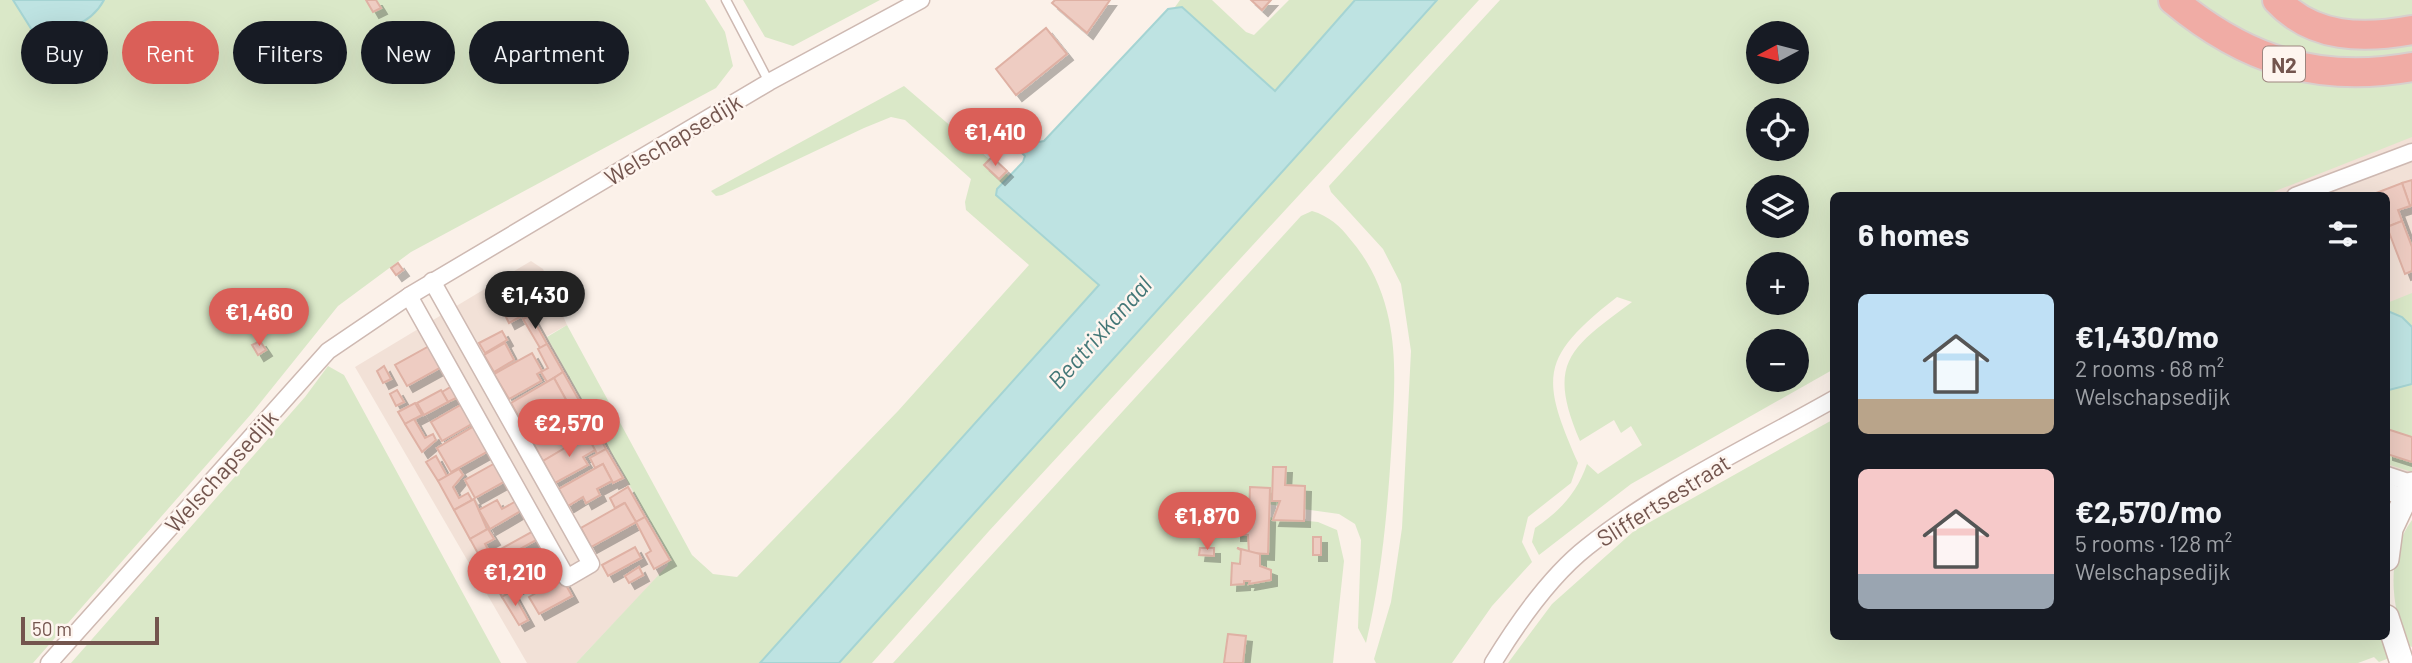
<!DOCTYPE html>
<meta charset="utf-8">
<style>
:root{--surface:#171b24;--page:#20242c;--text:#f1f3f6;--muted:#9ea1a6;--accent:#da5f58}
body{margin:0;font-family:Barlow,sans-serif;background:var(--page);color:var(--text);height:100vh;display:flex;flex-direction:column;font-size:26px;white-space:nowrap}
*{box-sizing:border-box;margin:0}
p{font-size:23px;color:var(--muted)}
.icon{flex:none;width:38px;height:38px;fill:none;stroke:currentColor;stroke-width:2;stroke-linecap:round;stroke-linejoin:round}
.map{position:relative;flex:1;overflow:hidden}
.details{position:absolute;left:1830px;top:192px;width:560px;height:448px;display:flex;flex-direction:column;background:var(--surface);border-radius:10px;box-shadow:0 7px 28px #0002}
.details>*{flex:none}
.guide{position:absolute;left:21px;top:21px;width:665px;height:63px;display:flex;gap:14px}
.needle{width:46px;rotate:263deg}
.fabs{position:absolute;left:1746px;top:21px;display:grid;gap:14px}
.fabs a{display:grid;place-items:center;width:63px;height:63px;border-radius:50%;background:var(--surface);box-shadow:0 7px 28px #0002;font-size:35px}
.scale{position:absolute;left:21px;bottom:18px;width:138px;box-sizing:border-box;padding-left:7px;border:4px solid #73554e;border-top:0;font-size:19px;line-height:24px;white-space:nowrap;color:#73554e;-webkit-text-stroke:5px #fef5ef;paint-order:stroke}
.price{position:absolute;translate:-50% -60px;padding:0 16px;border-radius:24px;background:var(--accent);color:#fff;font-size:23px;line-height:46px;filter:drop-shadow(0 2px 4px #0008)}
.price::after{content:'';position:absolute;left:50%;top:42px;width:21px;height:16px;margin-left:-10px;background:inherit;clip-path:polygon(0 0,100% 0,50% 100%)}
.price.active{background:#222;color:#fff}
ul{padding:0;list-style:none}
li{display:flex;align-items:center;gap:21px;height:175px;padding:0 28px}
li span{display:grid;place-items:center;flex:none;width:196px;height:140px;border-radius:10px;color:#555}
li>.icon{margin-inline-start:auto}
span .icon{width:84px;height:84px;fill:#fffc;stroke-width:1}
li b{font-size:30px}
h2{display:flex;justify-content:space-between;align-items:center;height:84px;padding:0 28px;font-size:30px}
.tag{padding:0 24px;border-radius:32px;background:var(--surface);box-shadow:0 7px 28px #0002;font-size:24px;line-height:63px}
.tag.active{background:var(--accent);color:#fff}
.map>svg:first-child{display:block}
.residential{fill:#f2e1d7}
.green{fill:#dae8c8;fill-rule:evenodd}
.water{fill:#bee3e2;stroke:#a5d4d3;stroke-width:2}
.building{fill:#eeccc2;stroke:#dfb1a4;stroke-width:2;filter:url(#shadow)}
.lines{fill:none;stroke-linecap:round;stroke-linejoin:round}
.lane-casing{stroke:#ceb9b2;stroke-width:11}
.street-casing{stroke:#ceb9b2;stroke-width:19}
.secondary-casing{stroke:#d0b9b0;stroke-width:26}
.highway-casing{stroke:#d8cfcd;stroke-width:32}
.lane{stroke:#fff;stroke-width:8}
.street{stroke:#fff;stroke-width:16}
.secondary{stroke:#fff;stroke-width:23}
.highway{stroke:#f0aca5;stroke-width:28}
.labels{text-anchor:middle;dominant-baseline:central;stroke-width:5;stroke-linejoin:round;paint-order:stroke}
.shield{fill:#fef5ef;stroke:#9d857e;stroke-width:2}
.shield-label{font-size:21px;font-weight:bold;fill:#73554e}
.street-label{font-size:23px;fill:#73554e;stroke:#fef5ef}
.water-label{font-size:24px;font-style:italic;fill:#437777;stroke:#fef5ef}
</style>
<div class="map">
<svg width="2412" height="663" viewBox="0 0 2412 663">
<defs>
<filter id="shadow"><feDropShadow dx="6" dy="6" stdDeviation="0" flood-color="#0004"/></filter>
</defs>
<rect width="100%" height="100%" fill="#fbf1e9"/>
<g class="residential">
<polygon points="2412,113 2412,485 2387,482 2387,196 2187,196"/>
<polygon points="531,261 543,269 567,325 547,336 663,545 668,566 576,663 527,663 355,367"/>
</g>
<g class="green">
<polygon points="0,0 13,0 60,30 88,19 104,0 705,0 725,32 733,66 716,88 411,252 338,306 252,413 33,663 0,663"/>
<polygon points="743,0 880,0 793,46 765,37"/>
<polygon points="1180,0 1212,0 1246,32 1254,35 1289,0 1355,0 1275,91 1182,7 1175,7"/>
<polygon points="1437,0 1479,0 989,531 872,663 839,663"/>
<path d="M1500 0H2164L2214 42 2412 77V137L2263 196H1834V369L1631 484 1539 555 1532 542 1535 528C1560 511 1577 493 1587 464L1598 474 1642 445 1631 426 1621 433 1614 420 1580 441C1546 362 1570 348 1632 302L1617 297C1540 357 1540 377 1578 463L1571 483 1528 517 1522 542 1532 562 1492 606 1452 663H1376L1374 659 1391 602 1402 528 1411 351 1401 284 1383 249 1331 192 1329 186ZM1759 33H1797V72H1759ZM1759 110H1797V149H1759ZM1759 187H1797V226H1759ZM1759 264H1797V303H1759ZM1759 341H1797V380H1759Z"/>
<polygon points="2186,0 2269,0 2412,38 2412,56 2396,59 2286,57"/>
<polygon points="2285,0 2412,0 2412,24 2351,31"/>
<polygon points="904,86 1009,176 997,189 997,195 1099,285 760,663 576,663 668,565 663,545 547,337 567,325 692,555 713,574 737,577 898,411 1029,265 966,210 965,202 971,179 905,120 891,117 864,128 722,195 716,196 711,191"/>
<path d="M1312 211C1329 216 1340 226 1350 239 1370 262 1383 290 1389 320 1397 358 1394 398 1392 437 1388 506 1382 575 1366 643L1358 628 1361 540 1355 524 1339 514 1267 504V517L1318 522 1337 530 1344 561 1333 663H893L1301 216Z"/>
<polygon points="2412,293 2412,327 2402,317 2387,314 2387,303"/>
<polygon points="328,366 344,375 501,663 71,663 305,397"/>
<polygon points="2412,384 2412,472 2387,464 2387,389"/>
<polygon points="1834,419 1834,637 2385,637 2392,657 2379,662 2374,657 2358,663 1508,663 1552,604 1634,531"/>
<path d="M2412 520V647L2405 644C2392 603 2385 557 2412 520Z"/>
</g>
<g class="water">
<path d="M13 0H104C90 26 59 35 32 30Z"/>
<polygon points="1355,0 1437,0 839,663 760,663 1099,285 996,195 997,189 1023,162 1025,156 1009,140 1023,127 1039,142 1044,141 1168,9 1182,7 1275,91"/>
<polygon points="2390,312 2402,317 2412,327 2412,384 2389,390 2387,314"/>
</g>
<g class="building">
<polygon points="366,0 376,0 381,8 373,12"/>
<polygon points="1055,0 1110,0 1087,33 1052,3"/>
<polygon points="1251,0 1271,0 1262,10"/>
<polygon points="1046,28 1067,54 1016,95 996,69"/>
<polygon points="992,157 1007,171 999,179 984,165"/>
<polygon points="2412,180 2412,205 2410,206 2402,183"/>
<polygon points="2402,183 2410,206 2398,210 2402,221 2387,227 2387,196 2371,195"/>
<polygon points="2402,221 2412,247 2412,271 2405,274 2387,227"/>
<polygon points="398,263 403,270 396,275 391,268"/>
<polygon points="522,298 529,312 509,323 502,309"/>
<polygon points="531,315 547,344 540,348 523,319"/>
<polygon points="502,331 507,340 485,353 479,343"/>
<polygon points="260,341 266,350 258,355 252,345"/>
<polygon points="505,343 514,360 494,372 484,355"/>
<polygon points="547,344 563,372 547,382 541,372 548,368 538,349"/>
<polygon points="431,345 443,366 407,386 395,365"/>
<polygon points="532,353 542,371 537,374 541,381 509,399 494,374"/>
<polygon points="384,366 391,379 383,383 377,371"/>
<polygon points="563,372 580,402 570,407 554,378"/>
<polygon points="554,378 570,407 527,432 511,403"/>
<polygon points="454,385 460,396 448,402 442,392"/>
<polygon points="397,390 404,402 396,406 390,394"/>
<polygon points="441,390 448,402 424,415 417,403"/>
<polygon points="580,402 590,420 573,428 564,411"/>
<polygon points="415,403 422,415 405,424 398,412"/>
<polygon points="464,403 475,422 442,441 431,422"/>
<polygon points="570,407 564,411 573,428 590,420 596,430 543,461 527,432"/>
<polygon points="414,419 425,438 433,434 436,440 422,452 405,424"/>
<polygon points="476,425 490,450 451,472 437,448"/>
<polygon points="2387,429 2412,437 2412,462 2387,454"/>
<polygon points="596,430 606,449 597,454 587,435"/>
<polygon points="587,435 595,450 583,457 588,465 555,483 543,461"/>
<polygon points="606,449 623,478 613,483 603,464 595,468 590,458"/>
<polygon points="436,456 447,476 438,481 426,462"/>
<polygon points="497,462 507,480 475,498 465,480"/>
<polygon points="603,464 612,481 597,489 600,495 586,503 583,497 568,506 559,489"/>
<polygon points="1273,467 1286,467 1285,485 1305,486 1304,521 1273,520 1280,501 1272,501"/>
<polygon points="459,469 463,475 453,487 459,498 468,493 472,500 454,510 438,481"/>
<polygon points="628,487 645,517 636,522 624,503 615,508 610,498"/>
<polygon points="1250,487 1270,488 1268,554 1249,553 1248,535 1235,535 1235,516 1249,516"/>
<polygon points="474,499 487,529 470,539 454,510"/>
<polygon points="497,500 502,509 518,500 524,509 490,529 479,510"/>
<polygon points="625,503 636,522 591,547 581,528"/>
<polygon points="645,517 670,560 654,569 646,554 651,551 636,522"/>
<polygon points="488,529 494,539 485,544 495,562 486,568 470,539"/>
<polygon points="535,530 540,538 502,559 497,551"/>
<rect x="1313" y="537" width="8" height="18"/>
<polygon points="635,547 641,558 608,576 602,565"/>
<polygon points="1200,548 1214,548 1214,556 1199,555"/>
<polygon points="1237,548 1260,554 1260,566 1271,570 1271,580 1249,584 1250,581 1244,581 1244,584 1231,585 1232,563 1240,564 1241,550"/>
<polygon points="507,556 512,564 500,571 512,591 502,597 486,568"/>
<polygon points="550,556 556,567 517,588 512,578"/>
<polygon points="639,567 643,575 629,583 625,576"/>
<polygon points="562,578 572,596 539,614 529,597"/>
<polygon points="512,591 528,620 519,625 502,597"/>
<polygon points="1228,634 1246,636 1243,663 1224,663"/>
</g>
<g class="lines">
<g class="lane-casing">
<polyline id="lane" points="726,0 769,82"/>
</g>
<g class="street-casing">
<g id="street">
<polyline points="2295,196 2412,152"/>
<polyline points="409,296 567,578 591,564 432,281"/>
<polyline points="2387,475 2411,483"/>
<polyline points="2387,491 2405,498"/>
<polyline points="49,663 328,351 409,296 668,142 769,82 921,0"/>
<path d="M1493 663C1518 622 1549 577 1587 547 1661 488 1751 446 1834 399"/>
</g>
</g>
<g class="secondary-casing">
<g id="secondary">
<polyline points="2387,559 2391,529 2412,484"/>
<polyline points="2387,617 2402,663"/>
</g>
</g>
<g class="highway-casing">
<g id="highway">
<path d="M2173 0C2245 60 2318 84 2412 67"/>
<path d="M2277 0C2313 39 2364 39 2412 30"/>
</g>
</g>
<use href="#lane" class="lane"/>
<use href="#street" class="street"/>
<use href="#secondary" class="secondary"/>
<use href="#highway" class="highway"/>
</g>
<g class="labels">
<rect class="shield" x="2263" y="46.5" width="42" height="35" rx="5"/>
<g class="shield-label">
<text x="2284" y="64">N2</text>
</g>
<g class="street-label">
<text transform="translate(673 139) rotate(-31)">Welschapsedijk</text>
<text transform="translate(221 471) rotate(-48)">Welschapsedijk</text>
<text transform="translate(1663 500) rotate(-32)">Sliffertsestraat</text>
</g>
<g class="water-label">
<text transform="translate(1099 332) rotate(-48)">Beatrixkanaal</text>
</g>
</g>
</svg>
<div class="fabs">
<a><svg class="needle" viewBox="-14 -14 28 28"><path d="M0-13l5 13h-10z" fill="#e53935"/><path d="M0 13l5-13h-10z" fill="#9ea1a6"/></svg></a>
<a><svg class="icon" aria-label="locate" viewBox="0 0 24 24"><circle cx="12" cy="12" r="6"/><path d="M12 2v4M12 18v4M2 12h4M18 12h4"/></svg></a>
<a><svg class="icon" aria-label="layers" viewBox="0 0 24 24"><path d="M12 4l9 5-9 5-9-5zM3 14l9 5 9-5"/></svg></a>
<a>+</a>
<a>−</a>
</div>
<div class="scale">50 m</div>
<b class="price" style="left:995px;top:168px">€1,410</b>
<b class="price active" style="left:535px;top:331px">€1,430</b>
<b class="price" style="left:259px;top:348px">€1,460</b>
<b class="price" style="left:569px;top:459px">€2,570</b>
<b class="price" style="left:1207px;top:552px">€1,870</b>
<b class="price" style="left:515px;top:608px">€1,210</b>
<div class="guide">
<a class="tag">Buy</a>
<a class="tag active">Rent</a>
<a class="tag">Filters</a>
<a class="tag">New</a>
<a class="tag">Apartment</a>
</div>
<section class="details">
<h2>6 homes<svg class="icon" aria-label="filters" viewBox="0 0 24 24"><path d="M4 7h16M4 17h16"/><circle cx="9" cy="7" r="2"/><circle cx="15" cy="17" r="2"/></svg></h2>
<ul>
<li><span style="background:linear-gradient(#bfe0f5 75%,#b9a48a 0)"><svg class="icon" aria-label="home" viewBox="0 0 24 24"><path d="M3 11l9-7 9 7M6 9v11h12V9"/></svg></span><div><b>€1,430/mo</b><p>2 rooms · 68 m²</p><p>Welschapsedijk</p></div></li>
<li><span style="background:linear-gradient(#f6c9c9 75%,#9aa5b1 0)"><svg class="icon" aria-label="home" viewBox="0 0 24 24"><path d="M3 11l9-7 9 7M6 9v11h12V9"/></svg></span><div><b>€2,570/mo</b><p>5 rooms · 128 m²</p><p>Welschapsedijk</p></div></li>
</ul>
</section>
</div>
